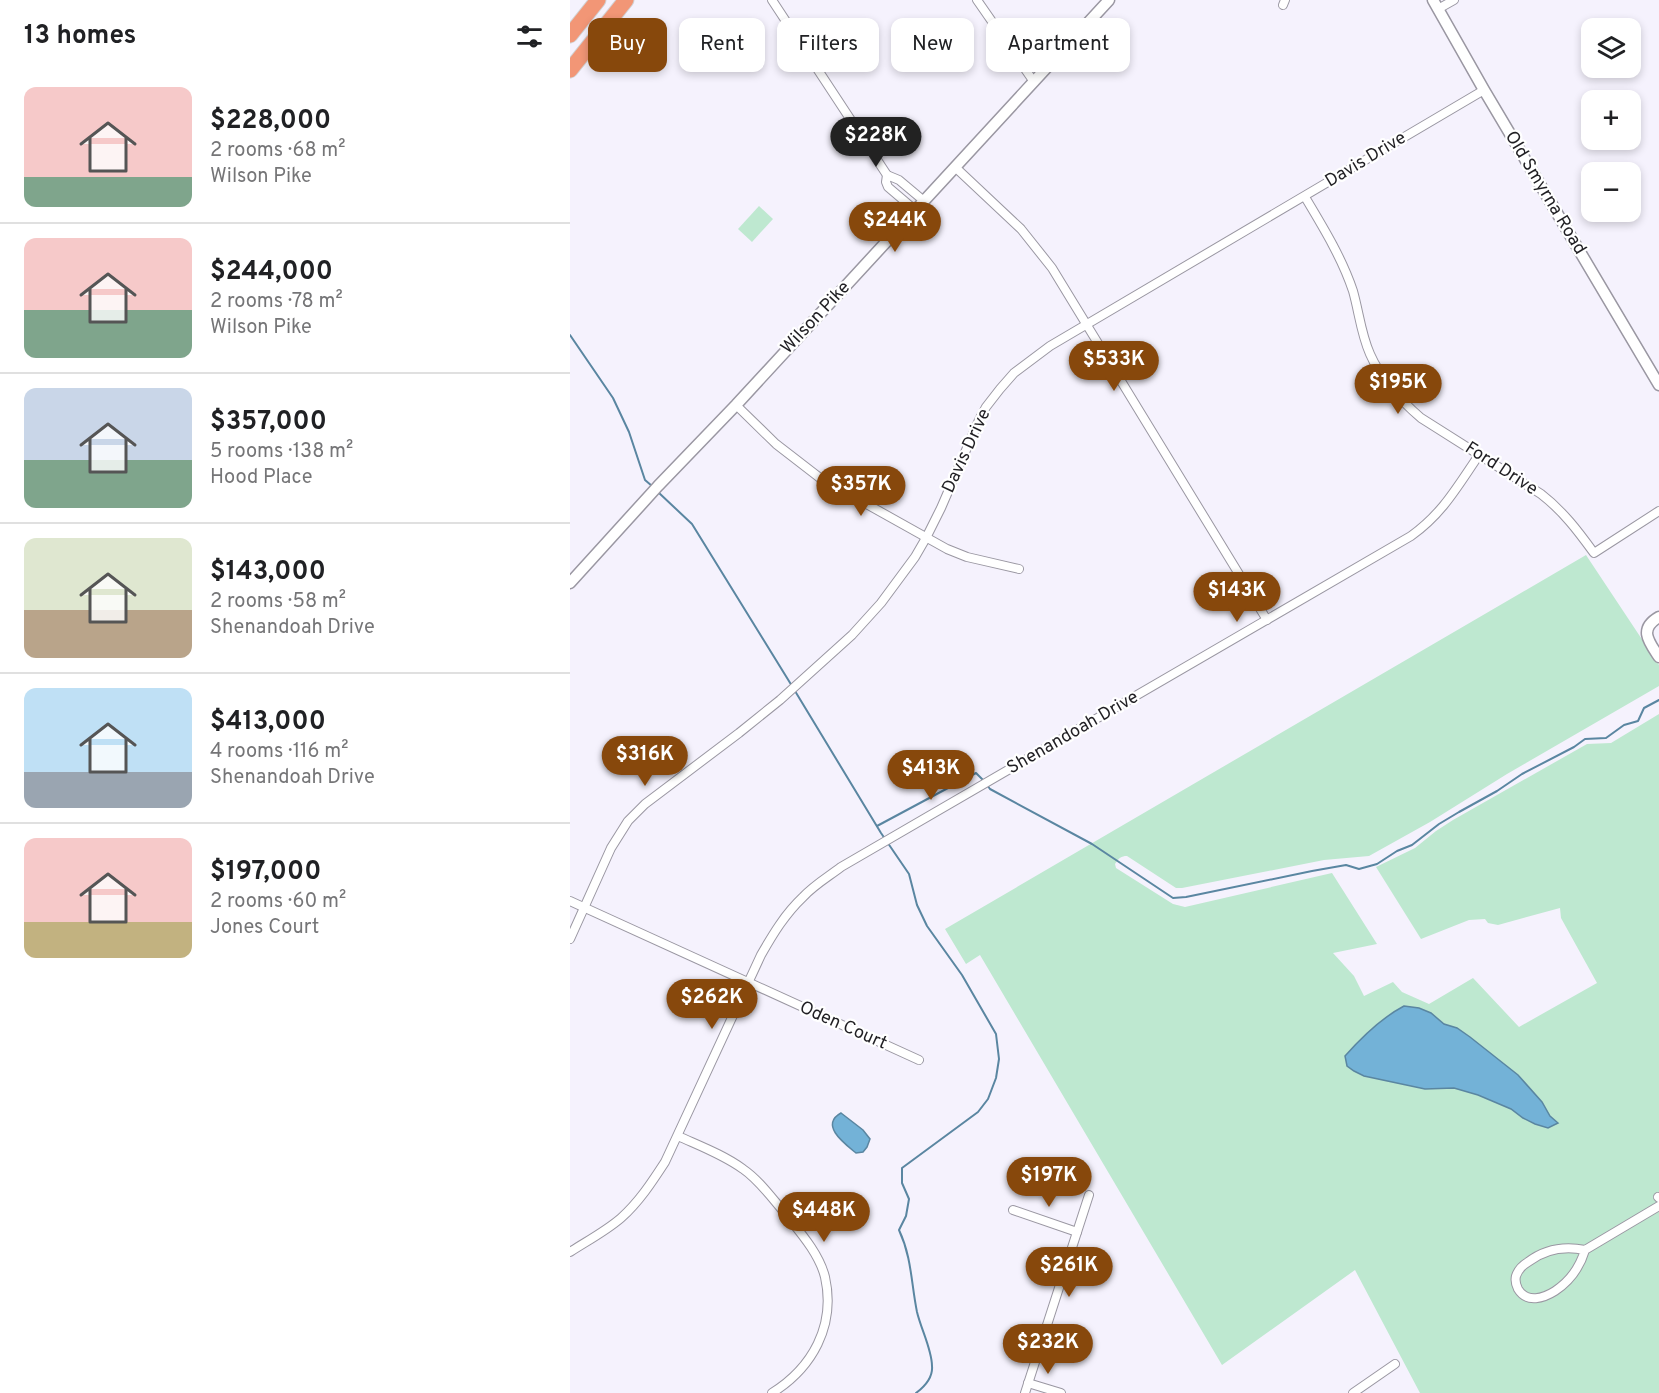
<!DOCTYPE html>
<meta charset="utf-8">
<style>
:root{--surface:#fff;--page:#f6f6f6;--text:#202124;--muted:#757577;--line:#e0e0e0;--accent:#87480c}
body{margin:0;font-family:Overpass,sans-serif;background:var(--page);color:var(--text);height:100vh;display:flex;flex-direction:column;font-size:22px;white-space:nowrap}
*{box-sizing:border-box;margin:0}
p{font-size:20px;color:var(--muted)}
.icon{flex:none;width:33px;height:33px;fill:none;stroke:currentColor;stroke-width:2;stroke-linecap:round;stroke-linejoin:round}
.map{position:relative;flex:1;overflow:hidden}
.panel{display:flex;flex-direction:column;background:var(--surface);width:570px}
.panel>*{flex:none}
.top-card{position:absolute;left:18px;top:18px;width:570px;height:54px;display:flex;gap:12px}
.tools{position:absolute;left:1011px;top:18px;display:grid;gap:12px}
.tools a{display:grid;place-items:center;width:60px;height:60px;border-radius:12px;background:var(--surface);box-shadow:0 3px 9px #0003;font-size:30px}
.price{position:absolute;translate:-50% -51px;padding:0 14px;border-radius:21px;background:var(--accent);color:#fff;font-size:20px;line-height:39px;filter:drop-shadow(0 2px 3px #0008)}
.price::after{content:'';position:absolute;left:50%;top:36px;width:18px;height:14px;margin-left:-9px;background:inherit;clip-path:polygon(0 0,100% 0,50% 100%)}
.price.selected{background:#222;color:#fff}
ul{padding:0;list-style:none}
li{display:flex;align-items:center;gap:18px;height:150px;padding:0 24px}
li+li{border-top:2px solid var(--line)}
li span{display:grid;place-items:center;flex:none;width:168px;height:120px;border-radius:12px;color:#555}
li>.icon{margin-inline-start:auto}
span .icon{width:72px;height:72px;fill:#fffc;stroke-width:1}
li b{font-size:26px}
h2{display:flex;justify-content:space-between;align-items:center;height:72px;padding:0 24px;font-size:26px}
.tag{padding:0 21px;border-radius:12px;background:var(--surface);box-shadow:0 3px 9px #0003;font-size:21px;line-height:54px}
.tag.selected{background:var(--accent);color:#fff}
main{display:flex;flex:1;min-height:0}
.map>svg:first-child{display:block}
.green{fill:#bee8d0}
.water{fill:#73b2d7;stroke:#5a86a1;stroke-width:1.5}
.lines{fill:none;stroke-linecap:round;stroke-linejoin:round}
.stream{stroke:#5a86a1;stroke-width:2}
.minor-casing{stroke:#9a97a2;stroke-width:10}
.tertiary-casing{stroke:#9a97a2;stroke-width:13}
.secondary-casing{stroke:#9a97a2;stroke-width:13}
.motorway-casing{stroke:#d2d2d3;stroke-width:17}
.minor{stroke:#fff;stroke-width:8}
.tertiary{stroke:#fff;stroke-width:10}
.secondary{stroke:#fff;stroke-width:10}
.motorway{stroke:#f29676;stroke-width:15}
.labels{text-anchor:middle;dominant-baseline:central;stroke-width:4.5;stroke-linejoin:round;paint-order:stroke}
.street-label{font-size:18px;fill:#201f23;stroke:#fff}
</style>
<main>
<section class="panel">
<h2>13 homes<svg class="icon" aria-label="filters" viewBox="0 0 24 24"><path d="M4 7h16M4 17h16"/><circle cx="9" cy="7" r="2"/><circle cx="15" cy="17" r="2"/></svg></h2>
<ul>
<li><span style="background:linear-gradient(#f6c9c9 75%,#7fa58c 0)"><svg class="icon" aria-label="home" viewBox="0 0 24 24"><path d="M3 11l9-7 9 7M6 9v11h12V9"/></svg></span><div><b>$228,000</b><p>2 rooms · 68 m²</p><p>Wilson Pike</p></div></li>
<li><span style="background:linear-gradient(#f6c9c9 60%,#7fa58c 0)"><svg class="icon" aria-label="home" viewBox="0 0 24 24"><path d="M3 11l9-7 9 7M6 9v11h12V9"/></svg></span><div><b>$244,000</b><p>2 rooms · 78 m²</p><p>Wilson Pike</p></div></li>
<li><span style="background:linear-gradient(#c9d6e8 60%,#7fa58c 0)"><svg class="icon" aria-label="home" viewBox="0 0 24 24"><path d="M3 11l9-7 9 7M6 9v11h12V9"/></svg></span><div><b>$357,000</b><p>5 rooms · 138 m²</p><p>Hood Place</p></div></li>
<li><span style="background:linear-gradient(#dfe7d0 60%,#b9a48a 0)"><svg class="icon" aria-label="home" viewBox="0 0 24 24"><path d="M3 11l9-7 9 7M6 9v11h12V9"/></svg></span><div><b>$143,000</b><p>2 rooms · 58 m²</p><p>Shenandoah Drive</p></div></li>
<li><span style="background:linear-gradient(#bfe0f5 70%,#9aa5b1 0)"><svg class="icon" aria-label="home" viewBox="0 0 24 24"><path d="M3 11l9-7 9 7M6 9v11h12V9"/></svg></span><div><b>$413,000</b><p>4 rooms · 116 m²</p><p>Shenandoah Drive</p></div></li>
<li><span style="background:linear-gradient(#f6c9c9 70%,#c2b280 0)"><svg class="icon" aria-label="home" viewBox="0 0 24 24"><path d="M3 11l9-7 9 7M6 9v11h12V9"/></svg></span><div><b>$197,000</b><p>2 rooms · 60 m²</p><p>Jones Court</p></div></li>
</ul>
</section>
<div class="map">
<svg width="1089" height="1393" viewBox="0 0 1089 1393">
<rect width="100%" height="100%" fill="#f5f2fd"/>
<g class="green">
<polygon points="189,206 203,219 182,242 168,229"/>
<path d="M1016 555 1089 665V686L937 774 860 822 799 856 754 860 612 888H606L557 856C551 856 549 858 545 864L546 868 603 904 615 907 762 873 807 944 763 953 784 976 794 996 823 982 832 992 859 1004 903 978 949 1027 1027 983 991 918 990 908 928 925 918 923 915 919 899 920 851 939 806 867 845 848 866 831 883 820 1017 744 1041 743 1089 714V1393H850L785 1270 652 1365 410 955 396 964 375 929Z"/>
</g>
<g class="water">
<path d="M834 1006 849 1008 861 1013 874 1024 887 1028 900 1037 948 1075 972 1102 980 1116 988 1123 978 1128 965 1124 953 1118 941 1109 908 1095 884 1088 855 1089 794 1076 784 1071 777 1066 775 1056C791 1038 813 1017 834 1006Z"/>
<path d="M271 1113 293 1130 300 1139 297 1147 293 1152 286 1153C275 1144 249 1125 271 1113Z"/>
</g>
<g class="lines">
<g class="stream">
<polyline points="0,335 43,398 59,432 75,480 82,486"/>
<polyline points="88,492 122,524 222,686"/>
<path d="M225 691 311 833 339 874 347 905 357 926 392 975 426 1034 429 1059 426 1078 418 1099 408 1112 332 1168V1183L339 1199 336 1216 329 1230C342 1258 341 1283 347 1312 351 1329 362 1350 362 1366 363 1377 354 1387 346 1393"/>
<polyline points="417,785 420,789 522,844 603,898 616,897 742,871 776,865 789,869 807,864 827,851 842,845 869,824 889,812 927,791 952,774 1004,747 1015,739 1036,738 1054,725 1068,721 1074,708 1089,700"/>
<polyline points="307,826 406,773 414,781"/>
</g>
<g class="minor-casing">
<g id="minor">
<polyline points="202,0 317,175"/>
<polyline points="407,0 464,82"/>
<polyline points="713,5 715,0"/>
<polyline points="868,9 884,0"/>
<polyline points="385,167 451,229 482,268 697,620"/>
<path d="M735 197C753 227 772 258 783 291 789 312 791 334 800 354 811 379 830 400 851 418L971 494C993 511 1008 531 1024 553L1089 511"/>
<polyline points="345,210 318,187 316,182 317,175 329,180 354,201"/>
<polyline points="166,405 206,444 250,478 377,549 397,557 449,569"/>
<polyline points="0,901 349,1060"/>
<polyline points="0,939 41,848 58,821 75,804 169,733 210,700 282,635 311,603 345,557 356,538 371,508 409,420 416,407 430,389 444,373 480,346 914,90"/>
<path d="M108 1136C130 1146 154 1155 173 1169 189 1180 201 1197 214 1212 229 1231 249 1253 255 1277 266 1326 242 1368 202 1393"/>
<polyline points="1088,1197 1089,1198"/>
<polyline points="443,1210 507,1232"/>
<path d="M1015 1250C995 1246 975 1249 958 1262 953 1265 948 1270 946 1276 945 1280 946 1285 948 1289 957 1304 974 1298 985 1291 1000 1281 1010 1267 1015 1250L1089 1206"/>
<path d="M0 1252C17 1241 36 1231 51 1218 69 1202 82 1182 95 1162L191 955C203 934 215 914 233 897 244 885 258 877 271 867L841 536C873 513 887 487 909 455"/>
<polyline points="458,1383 491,1393"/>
<polyline points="455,1393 519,1195"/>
<polyline points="783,1393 825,1364"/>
</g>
</g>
<g class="tertiary-casing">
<g id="tertiary">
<polyline points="863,0 914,90 1089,385"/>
<path d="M1089 617C1068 629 1079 642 1089 657"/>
</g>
</g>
<g class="secondary-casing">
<polyline id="secondary" points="0,583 88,486 166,405 539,0"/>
</g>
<g class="motorway-casing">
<g id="motorway">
<polyline points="0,35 28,0"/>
<polyline points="0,70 56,0"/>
</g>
</g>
<use href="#minor" class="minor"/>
<use href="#tertiary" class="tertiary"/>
<use href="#secondary" class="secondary"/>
<use href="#motorway" class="motorway"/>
</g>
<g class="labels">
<g class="street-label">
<text transform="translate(796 160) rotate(-31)">Davis Drive</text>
<text transform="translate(975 193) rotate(59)">Old Smyrna Road</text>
<text transform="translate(246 318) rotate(-47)">Wilson Pike</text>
<text transform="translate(397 451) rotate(-65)">Davis Drive</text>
<text transform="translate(931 469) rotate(33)">Ford Drive</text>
<text transform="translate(503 733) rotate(-30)">Shenandoah Drive</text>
<text transform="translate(273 1026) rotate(24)">Oden Court</text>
</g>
</g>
</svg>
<div class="tools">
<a><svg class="icon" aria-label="layers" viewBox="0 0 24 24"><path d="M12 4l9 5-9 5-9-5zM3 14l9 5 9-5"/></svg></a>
<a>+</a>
<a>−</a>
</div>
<b class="price selected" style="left:306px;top:168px">$228K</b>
<b class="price" style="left:325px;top:253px">$244K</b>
<b class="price" style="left:544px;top:392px">$533K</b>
<b class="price" style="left:828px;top:415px">$195K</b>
<b class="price" style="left:291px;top:517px">$357K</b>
<b class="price" style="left:667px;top:623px">$143K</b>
<b class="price" style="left:75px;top:787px">$316K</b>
<b class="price" style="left:361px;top:801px">$413K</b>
<b class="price" style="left:142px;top:1030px">$262K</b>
<b class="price" style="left:479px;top:1208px">$197K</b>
<b class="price" style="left:254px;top:1243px">$448K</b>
<b class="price" style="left:499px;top:1298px">$261K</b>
<b class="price" style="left:478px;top:1375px">$232K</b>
<div class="top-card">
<a class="tag selected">Buy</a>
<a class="tag">Rent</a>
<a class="tag">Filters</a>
<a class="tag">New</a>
<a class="tag">Apartment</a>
</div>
</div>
</main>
